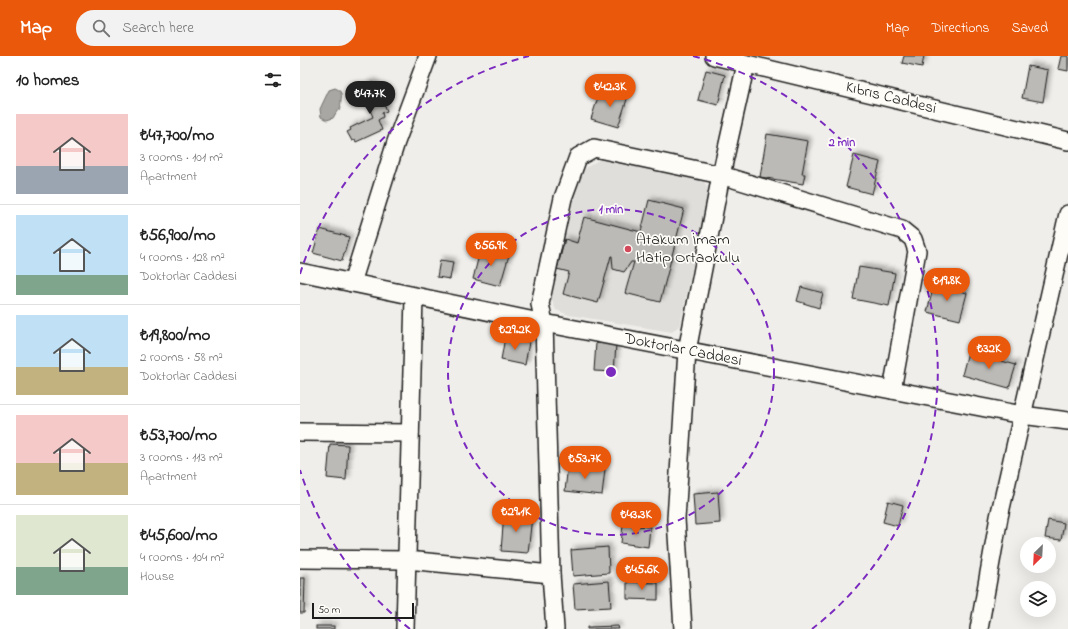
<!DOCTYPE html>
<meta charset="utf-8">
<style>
:root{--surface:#fff;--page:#f2f2f2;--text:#222;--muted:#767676;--line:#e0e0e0;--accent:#ea580c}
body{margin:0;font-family:"Indie Flower",sans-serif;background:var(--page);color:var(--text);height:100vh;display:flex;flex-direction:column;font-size:15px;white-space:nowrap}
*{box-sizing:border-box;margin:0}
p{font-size:13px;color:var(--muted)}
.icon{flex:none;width:22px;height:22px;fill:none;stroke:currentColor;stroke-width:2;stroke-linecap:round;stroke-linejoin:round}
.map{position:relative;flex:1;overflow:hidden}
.details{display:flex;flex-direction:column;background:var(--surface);width:300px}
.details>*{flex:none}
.needle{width:26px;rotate:204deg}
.buttons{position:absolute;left:720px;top:481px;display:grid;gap:8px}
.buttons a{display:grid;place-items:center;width:36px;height:36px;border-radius:50%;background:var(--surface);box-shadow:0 4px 16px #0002;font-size:20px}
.scale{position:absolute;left:12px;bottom:10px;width:102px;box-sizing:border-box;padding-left:4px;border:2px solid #1c1c1c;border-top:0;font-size:11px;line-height:14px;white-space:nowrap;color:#1c1c1c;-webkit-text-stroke:3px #fdfcf7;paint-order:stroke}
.price{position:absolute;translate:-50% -34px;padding:0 9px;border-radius:14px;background:var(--accent);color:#fff;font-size:13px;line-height:26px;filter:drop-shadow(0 1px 2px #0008)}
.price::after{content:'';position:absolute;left:50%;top:24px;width:12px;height:9px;margin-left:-6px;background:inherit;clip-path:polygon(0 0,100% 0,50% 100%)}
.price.on{background:#222;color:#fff}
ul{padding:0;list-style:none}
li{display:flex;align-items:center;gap:12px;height:100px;padding:0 16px}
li+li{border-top:1px solid var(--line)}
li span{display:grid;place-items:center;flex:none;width:112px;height:80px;border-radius:0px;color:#555}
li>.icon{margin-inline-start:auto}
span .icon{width:48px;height:48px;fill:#fffc;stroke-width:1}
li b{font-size:17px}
h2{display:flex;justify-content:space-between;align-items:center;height:48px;padding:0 16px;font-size:17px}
header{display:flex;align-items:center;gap:24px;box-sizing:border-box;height:56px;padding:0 20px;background:var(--accent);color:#fff}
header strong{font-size:19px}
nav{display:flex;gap:22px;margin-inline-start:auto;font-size:14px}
.search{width:280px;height:36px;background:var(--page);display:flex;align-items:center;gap:10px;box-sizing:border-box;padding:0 14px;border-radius:22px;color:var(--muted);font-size:15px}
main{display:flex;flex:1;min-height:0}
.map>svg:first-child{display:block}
.built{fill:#e0deda}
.water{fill:#a8a7a3;stroke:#706f6d}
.building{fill:#bbbab6;stroke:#1c1c1c;filter:url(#shadow)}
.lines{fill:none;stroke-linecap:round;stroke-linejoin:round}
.minor-casing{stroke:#1c1c1c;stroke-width:20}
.minor{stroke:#fdfcf7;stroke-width:17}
.ring{fill:none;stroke:#7b2cbf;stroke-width:2;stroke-dasharray:7 5}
.poi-dot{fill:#d1495b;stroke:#fdfcf7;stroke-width:1.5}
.labels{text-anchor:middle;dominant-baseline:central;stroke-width:3.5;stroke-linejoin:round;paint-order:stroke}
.street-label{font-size:16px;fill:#1c1c1c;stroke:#fdfcf7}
.poi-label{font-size:16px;fill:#1c1c1c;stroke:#fdfcf7;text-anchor:start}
.centre{fill:#7b2cbf;stroke:#fdfcf7;stroke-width:2}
.ring-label{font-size:12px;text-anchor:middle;font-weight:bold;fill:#7b2cbf;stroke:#fdfcf7;stroke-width:3.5;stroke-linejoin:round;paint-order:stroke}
</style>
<header>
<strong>Map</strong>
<div class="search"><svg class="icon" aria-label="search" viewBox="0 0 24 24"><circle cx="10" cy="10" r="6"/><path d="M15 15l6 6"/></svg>Search here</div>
<nav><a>Map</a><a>Directions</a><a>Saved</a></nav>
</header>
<main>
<section class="details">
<h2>10 homes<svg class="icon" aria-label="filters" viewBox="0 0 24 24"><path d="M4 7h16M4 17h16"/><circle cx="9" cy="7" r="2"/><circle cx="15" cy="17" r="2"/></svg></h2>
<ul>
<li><span style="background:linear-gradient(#f6c9c9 65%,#9aa5b1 0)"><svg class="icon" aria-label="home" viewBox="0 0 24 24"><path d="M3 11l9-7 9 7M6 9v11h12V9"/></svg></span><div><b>₺47,700/mo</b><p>3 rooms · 101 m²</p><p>Apartment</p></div></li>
<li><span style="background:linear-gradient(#bfe0f5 75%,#7fa58c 0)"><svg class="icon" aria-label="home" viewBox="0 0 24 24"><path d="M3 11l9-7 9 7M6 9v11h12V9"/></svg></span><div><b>₺56,900/mo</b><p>4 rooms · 128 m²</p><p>Doktorlar Caddesi</p></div></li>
<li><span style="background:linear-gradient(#bfe0f5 65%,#c2b280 0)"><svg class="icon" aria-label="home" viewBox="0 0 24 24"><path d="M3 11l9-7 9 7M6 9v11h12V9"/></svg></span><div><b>₺19,800/mo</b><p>2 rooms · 58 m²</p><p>Doktorlar Caddesi</p></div></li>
<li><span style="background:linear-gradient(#f6c9c9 60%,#c2b280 0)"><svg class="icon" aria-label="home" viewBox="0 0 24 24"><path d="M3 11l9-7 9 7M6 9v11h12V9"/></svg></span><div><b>₺53,700/mo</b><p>3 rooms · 113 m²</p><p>Apartment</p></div></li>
<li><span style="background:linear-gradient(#dfe7d0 65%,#7fa58c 0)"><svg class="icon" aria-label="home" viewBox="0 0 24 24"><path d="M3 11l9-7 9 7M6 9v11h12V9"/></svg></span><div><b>₺45,600/mo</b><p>4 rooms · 104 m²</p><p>House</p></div></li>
</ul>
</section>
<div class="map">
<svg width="768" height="573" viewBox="0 0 768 573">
<defs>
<filter id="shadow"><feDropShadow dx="3.5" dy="-3.5" stdDeviation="2" flood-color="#0004"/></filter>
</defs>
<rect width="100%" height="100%" fill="#f0eeea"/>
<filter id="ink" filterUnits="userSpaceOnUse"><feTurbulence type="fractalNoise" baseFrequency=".025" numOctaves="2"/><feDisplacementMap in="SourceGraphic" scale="8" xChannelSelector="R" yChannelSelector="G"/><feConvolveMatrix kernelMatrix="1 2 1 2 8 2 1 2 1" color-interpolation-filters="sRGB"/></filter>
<g filter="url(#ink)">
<polygon class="built" points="306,99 403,124 408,133 407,146 380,269 372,276 269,259 256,254 250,241 270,141 284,113"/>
<path class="water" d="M35 32C46 36 39 45 41 53L37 55 33 62 27 64 21 61 20 53 29 34Z"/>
<g class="building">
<polygon points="604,0 624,0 622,11 602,7"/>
<polygon points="761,0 768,0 768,15 758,13"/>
<polygon points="728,10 748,14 743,46 722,42"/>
<polygon points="406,14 425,19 418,49 398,44"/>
<polygon points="72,26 74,29 76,28 87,55 82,57 83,61 78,64 82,74 56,86 55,84 52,85 47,76 51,74 50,72 73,61 62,34 65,33 63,30"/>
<polygon points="301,32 328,40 318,71 291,63"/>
<polygon points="467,78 508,85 502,118 505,118 503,128 460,121"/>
<polygon points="554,99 580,106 572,138 546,131"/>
<polygon points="349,144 384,153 360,246 325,237 334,206 331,206 324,216 313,213 312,200 311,200 298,247 263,238 269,216 257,213 265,183 277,187 284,161 341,176"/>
<polygon points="20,173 49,181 42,205 13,197"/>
<polygon points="181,191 209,199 200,230 173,223"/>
<polygon points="140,204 153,206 150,223 137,221"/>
<polygon points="559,211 595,217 589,250 553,243"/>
<polygon points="634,229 667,237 660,264 627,256"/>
<polygon points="501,231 523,237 519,252 497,245"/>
<polygon points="205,281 229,286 225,309 201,304"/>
<polygon points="296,287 316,288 314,316 294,315"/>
<polygon points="668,296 716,309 709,332 662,319"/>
<polygon points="30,388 48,389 46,424 27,422"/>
<polygon points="268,409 305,413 302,439 265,435"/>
<polygon points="418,436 420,467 395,469 393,438"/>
<polygon points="588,445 603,449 598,470 583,466"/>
<polygon points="204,457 232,460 228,497 201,495"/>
<polygon points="748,464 764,467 761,484 745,482"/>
<polygon points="323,469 350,471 348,491 321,487"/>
<polygon points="308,491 309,517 273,520 271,494"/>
<polygon points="0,522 5,522 4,557 0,557"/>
<polygon points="309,525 311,551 275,553 273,528"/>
<polygon points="327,526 358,527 358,544 327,543"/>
<rect x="16" y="570" width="18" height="3"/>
<polygon points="318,570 319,573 287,573 287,571"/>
</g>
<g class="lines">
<g class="minor-casing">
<g id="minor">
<polyline points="414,0 768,85"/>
<polyline points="0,216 244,267 722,359 768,365"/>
<polyline points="52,227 96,86 128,0"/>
<polyline points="0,376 110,377"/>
<polyline points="0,503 107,504 251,518"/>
<polyline points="105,573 114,241"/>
<polyline points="255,573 251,518 244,267 240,248 263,142 278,101 294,92 421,119 602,174 613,183 617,195 592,334"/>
<polyline points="383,573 376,463 387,295 421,119 446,8"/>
<polyline points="679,573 699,461 768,158"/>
</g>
</g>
<use href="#minor" class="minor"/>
</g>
</g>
<g class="ring">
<circle cx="311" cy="316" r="163"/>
<path d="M110 573A326 326 0 0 1 0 414M0 218A326 326 0 0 1 229 0M393 0A326 326 0 0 1 512 573"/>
</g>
<circle class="poi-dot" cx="328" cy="193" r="4"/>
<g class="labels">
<g class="street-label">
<text transform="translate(591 42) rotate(14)">Kıbrıs Caddesi</text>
<text transform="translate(383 294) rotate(11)">Doktorlar Caddesi</text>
</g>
<g class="poi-label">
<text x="336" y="184">Atakum İmam<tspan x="336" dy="18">Hatip Ortaokulu</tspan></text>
</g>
</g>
<circle cx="311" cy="316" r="6" class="centre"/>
<g class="ring-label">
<text x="542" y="90">2 min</text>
<text x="311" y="157">1 min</text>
</g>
</svg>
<div class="buttons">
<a><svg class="needle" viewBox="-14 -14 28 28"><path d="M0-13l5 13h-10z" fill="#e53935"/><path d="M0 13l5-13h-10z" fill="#767676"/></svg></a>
<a><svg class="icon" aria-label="layers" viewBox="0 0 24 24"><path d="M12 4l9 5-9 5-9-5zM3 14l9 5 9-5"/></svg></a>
</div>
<div class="scale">50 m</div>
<b class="price" style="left:310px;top:52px">₺42.3K</b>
<b class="price on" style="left:70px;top:59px">₺47.7K</b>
<b class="price" style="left:191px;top:211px">₺56.9K</b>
<b class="price" style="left:647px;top:246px">₺19.8K</b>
<b class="price" style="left:215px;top:295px">₺29.2K</b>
<b class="price" style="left:689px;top:314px">₺32K</b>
<b class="price" style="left:285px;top:424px">₺53.7K</b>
<b class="price" style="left:216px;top:477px">₺29.1K</b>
<b class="price" style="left:336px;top:480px">₺43.3K</b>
<b class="price" style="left:342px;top:535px">₺45.6K</b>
</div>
</main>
